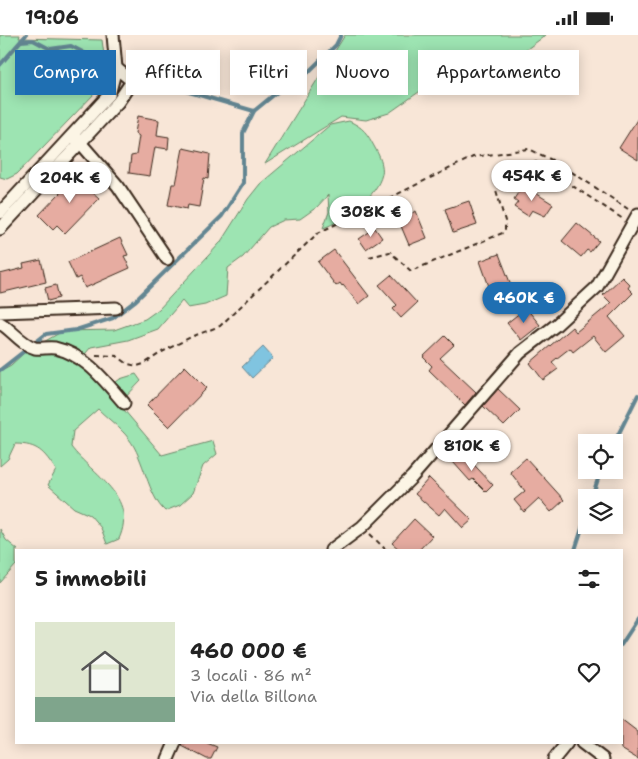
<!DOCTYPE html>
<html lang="it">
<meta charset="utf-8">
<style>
:root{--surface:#fff;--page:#f6f6f6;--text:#222;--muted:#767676;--line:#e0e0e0;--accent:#1f6fb2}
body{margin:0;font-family:"Shantell Sans",sans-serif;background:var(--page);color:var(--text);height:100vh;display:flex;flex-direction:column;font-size:19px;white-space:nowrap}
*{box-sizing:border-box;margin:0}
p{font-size:16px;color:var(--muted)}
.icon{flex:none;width:28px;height:28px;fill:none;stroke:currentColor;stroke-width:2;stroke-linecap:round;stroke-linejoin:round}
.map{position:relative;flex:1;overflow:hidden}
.sheet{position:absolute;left:15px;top:514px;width:608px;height:195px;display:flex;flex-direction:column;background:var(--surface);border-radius:0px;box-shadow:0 2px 12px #0003}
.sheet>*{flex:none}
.hud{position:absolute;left:15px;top:15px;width:609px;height:45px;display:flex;gap:10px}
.tools{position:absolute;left:578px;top:399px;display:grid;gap:10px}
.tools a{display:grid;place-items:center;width:45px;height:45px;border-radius:0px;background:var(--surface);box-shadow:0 2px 12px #0003;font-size:25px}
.price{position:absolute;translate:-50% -42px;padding:0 11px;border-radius:18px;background:#fff;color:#222;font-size:16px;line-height:32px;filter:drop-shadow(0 1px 2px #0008)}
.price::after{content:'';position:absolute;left:50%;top:30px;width:15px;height:11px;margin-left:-8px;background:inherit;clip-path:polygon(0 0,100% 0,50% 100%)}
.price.selected{background:var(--accent);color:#fff}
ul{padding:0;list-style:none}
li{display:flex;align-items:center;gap:15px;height:125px;padding:0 20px}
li+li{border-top:1px solid var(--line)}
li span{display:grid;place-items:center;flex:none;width:140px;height:100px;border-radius:0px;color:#555}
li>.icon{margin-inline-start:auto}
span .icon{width:60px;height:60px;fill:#fffc;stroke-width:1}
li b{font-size:21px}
h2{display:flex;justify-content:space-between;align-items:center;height:60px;padding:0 20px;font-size:21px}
.tag{padding:0 18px;border-radius:0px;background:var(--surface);box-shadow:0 2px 12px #0003;font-size:18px;line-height:45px}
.tag.selected{background:var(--accent);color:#fff}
.status{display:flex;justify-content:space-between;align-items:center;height:35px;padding:0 25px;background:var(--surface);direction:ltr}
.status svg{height:14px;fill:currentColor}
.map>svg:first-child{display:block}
.green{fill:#9de4b2;stroke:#6c8768}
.water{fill:#80c4e0;stroke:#648692}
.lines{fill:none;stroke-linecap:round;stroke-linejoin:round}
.stream{stroke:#648692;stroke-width:4}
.building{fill:#e6aca1;stroke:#3b2a1e}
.minor-casing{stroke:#3b2a1e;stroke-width:15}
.path{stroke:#3b2a1e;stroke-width:2;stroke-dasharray:5 4;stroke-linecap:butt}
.minor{stroke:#fcf5e5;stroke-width:11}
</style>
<div class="status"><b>19:06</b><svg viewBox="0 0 49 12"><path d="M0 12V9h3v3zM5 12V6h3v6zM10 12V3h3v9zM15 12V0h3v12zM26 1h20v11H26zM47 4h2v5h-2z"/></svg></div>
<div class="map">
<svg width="638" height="724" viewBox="0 0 638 724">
<rect width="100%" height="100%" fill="#f8e6d7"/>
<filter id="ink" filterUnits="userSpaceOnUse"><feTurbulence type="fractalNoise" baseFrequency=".02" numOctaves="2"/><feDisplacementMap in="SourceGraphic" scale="10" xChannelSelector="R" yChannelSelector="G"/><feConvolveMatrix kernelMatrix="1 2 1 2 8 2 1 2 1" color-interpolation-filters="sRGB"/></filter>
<g filter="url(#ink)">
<g class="green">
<polygon points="0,0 20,0 19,3 102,5 105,28 96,57 17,139 7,144 0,142"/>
<polygon points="345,0 546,0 474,53 453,33 389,78 366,85 341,82 265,129"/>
<path d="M349 86C364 93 367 98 375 113 379 120 384 131 382 139 377 162 344 186 323 193L329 177 328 160 317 172 300 184 284 185 269 192 243 222 228 233 226 261 205 270 188 273 182 266 158 294 128 305 91 312 80 325C90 335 94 348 107 354L120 344 136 339 141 346 119 369 162 420 213 406 217 419 203 431 193 458 180 470 165 476C148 461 144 423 129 404 121 393 108 384 98 374L73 396 71 412C93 441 138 461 119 504L107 509 101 493 90 480 74 473 48 450 56 435C44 417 38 409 15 409L8 424 0 431V336L11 330 24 318 63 296 114 295 145 284 159 274 220 208 248 164 260 149 330 90Z"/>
<polygon points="0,494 6,505 18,515 16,515 16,530 0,548"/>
</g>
<polygon class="water" points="263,312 273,323 252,343 242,332"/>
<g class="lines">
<g class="stream">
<polyline points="21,6 33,5 50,14 71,11 102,27"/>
<polyline points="0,30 26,0"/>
<polyline points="129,31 189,57 254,76"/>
<polyline points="0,335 46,299 76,295 113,283 135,266 222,181 243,148 243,98 254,76 281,54 292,53 336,10 341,0"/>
<polyline points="614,408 638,360"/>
<polyline points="592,462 601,435"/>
<polyline points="575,515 586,481"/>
<polyline points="621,610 638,584"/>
</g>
</g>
<g class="building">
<polygon points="138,81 159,85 157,100 169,102 168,114 155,112 150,141 129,138 131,121 136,120 139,101 135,98"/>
<polygon points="638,83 638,125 619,113"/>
<polygon points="183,113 210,119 208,144 204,143 199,172 188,170 187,174 168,170 172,149 176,149"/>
<polygon points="80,137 94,151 90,155 99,163 65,198 57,190 53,194 39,180"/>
<polygon points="523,150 553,169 545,181 532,175 528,181 514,172 518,167 514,164"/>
<polygon points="469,166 477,190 453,198 445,174"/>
<polygon points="416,176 427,203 409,210 398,184"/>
<polygon points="577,188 599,206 590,217 587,215 581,222 562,206"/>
<polygon points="375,193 382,203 366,214 359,204"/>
<polygon points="120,203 128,220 124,221 130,233 85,253 80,242 76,244 68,227"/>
<polygon points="334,215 369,261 359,269 343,250 342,251 340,248 336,251 318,227"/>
<polygon points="499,219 511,250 491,257 480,226"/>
<polygon points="41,225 46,247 0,258 0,239 24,233 23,229"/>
<polygon points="391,240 417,268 401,283 393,274 397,270 379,250"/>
<polygon points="622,242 630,250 628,253 633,258 609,282 625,301 606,317 593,301 573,317 570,313 552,327 558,334 543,345 530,328 572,292 576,297 611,268 603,260"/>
<polygon points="56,250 59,263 48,266 45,253"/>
<polygon points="526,273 540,290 521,305 507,288"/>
<polygon points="445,301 454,310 440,323 476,357 465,370 429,335 432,331 423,322"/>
<polygon points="185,331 207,353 169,392 147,370"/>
<polygon points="498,354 520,375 504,391 483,371"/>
<polygon points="463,418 493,450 486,457 473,444 470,446 453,427"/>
<polygon points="526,423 564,465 551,477 539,463 524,477 514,465 525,456 510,437"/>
<polygon points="429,443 472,485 463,493 445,473 439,480 415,459"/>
<polygon points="414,484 432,501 419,515 400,515 392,508"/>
<polygon points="621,684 638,697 638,724 621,714"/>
<polygon points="182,708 207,708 217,712 211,724 207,724 182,711"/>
</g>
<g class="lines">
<g class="minor-casing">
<g id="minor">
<polyline points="77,104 118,151 167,224"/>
<polyline points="0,178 109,60 116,33 113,0"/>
<polyline points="0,194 118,67 132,46 116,33"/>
<polyline points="0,277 116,273"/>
<path d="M0 288C12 295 21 309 35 313 41 314 48 312 55 313 86 320 104 345 124 368"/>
<polyline points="331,515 362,492 412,442 520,318 556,290 597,252 638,179"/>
<polyline points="582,708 603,724"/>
<polyline points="168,724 175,708"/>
<polyline points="554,724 567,708"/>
</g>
</g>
<g class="path">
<polyline points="369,222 390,217 411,236 505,197 505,186 496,155 504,144 536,127 623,184"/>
<polyline points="96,320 117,321 128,329 137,331 144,329 162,317 191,302 220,291 318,198 473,122 529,114 558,128 628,174"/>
<polyline points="370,499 386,515"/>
</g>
<use href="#minor" class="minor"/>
</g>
</g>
</svg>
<div class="tools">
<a><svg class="icon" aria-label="locate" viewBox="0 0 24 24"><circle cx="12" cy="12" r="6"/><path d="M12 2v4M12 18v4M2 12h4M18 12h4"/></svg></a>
<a><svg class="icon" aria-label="layers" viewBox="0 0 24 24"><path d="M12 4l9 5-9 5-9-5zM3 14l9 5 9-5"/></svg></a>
</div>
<b class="price" style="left:532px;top:167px">454K €</b>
<b class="price" style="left:70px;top:169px">204K €</b>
<b class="price" style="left:371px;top:203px">308K €</b>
<b class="price selected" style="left:524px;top:289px">460K €</b>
<b class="price" style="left:472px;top:437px">810K €</b>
<div class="hud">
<a class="tag selected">Compra</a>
<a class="tag">Affitta</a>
<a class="tag">Filtri</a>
<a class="tag">Nuovo</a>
<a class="tag">Appartamento</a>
</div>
<section class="sheet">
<h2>5 immobili<svg class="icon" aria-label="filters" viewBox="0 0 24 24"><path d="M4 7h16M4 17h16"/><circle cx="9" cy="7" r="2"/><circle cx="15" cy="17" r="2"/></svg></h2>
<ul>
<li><span style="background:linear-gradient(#dfe7d0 75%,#7fa58c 0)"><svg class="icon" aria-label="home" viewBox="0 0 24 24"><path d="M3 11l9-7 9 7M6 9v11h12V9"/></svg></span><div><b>460 000 €</b><p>3 locali · 86 m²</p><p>Via della Billona</p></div><svg class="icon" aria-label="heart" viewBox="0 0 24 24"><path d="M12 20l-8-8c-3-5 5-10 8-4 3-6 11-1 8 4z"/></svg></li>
</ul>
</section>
</div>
